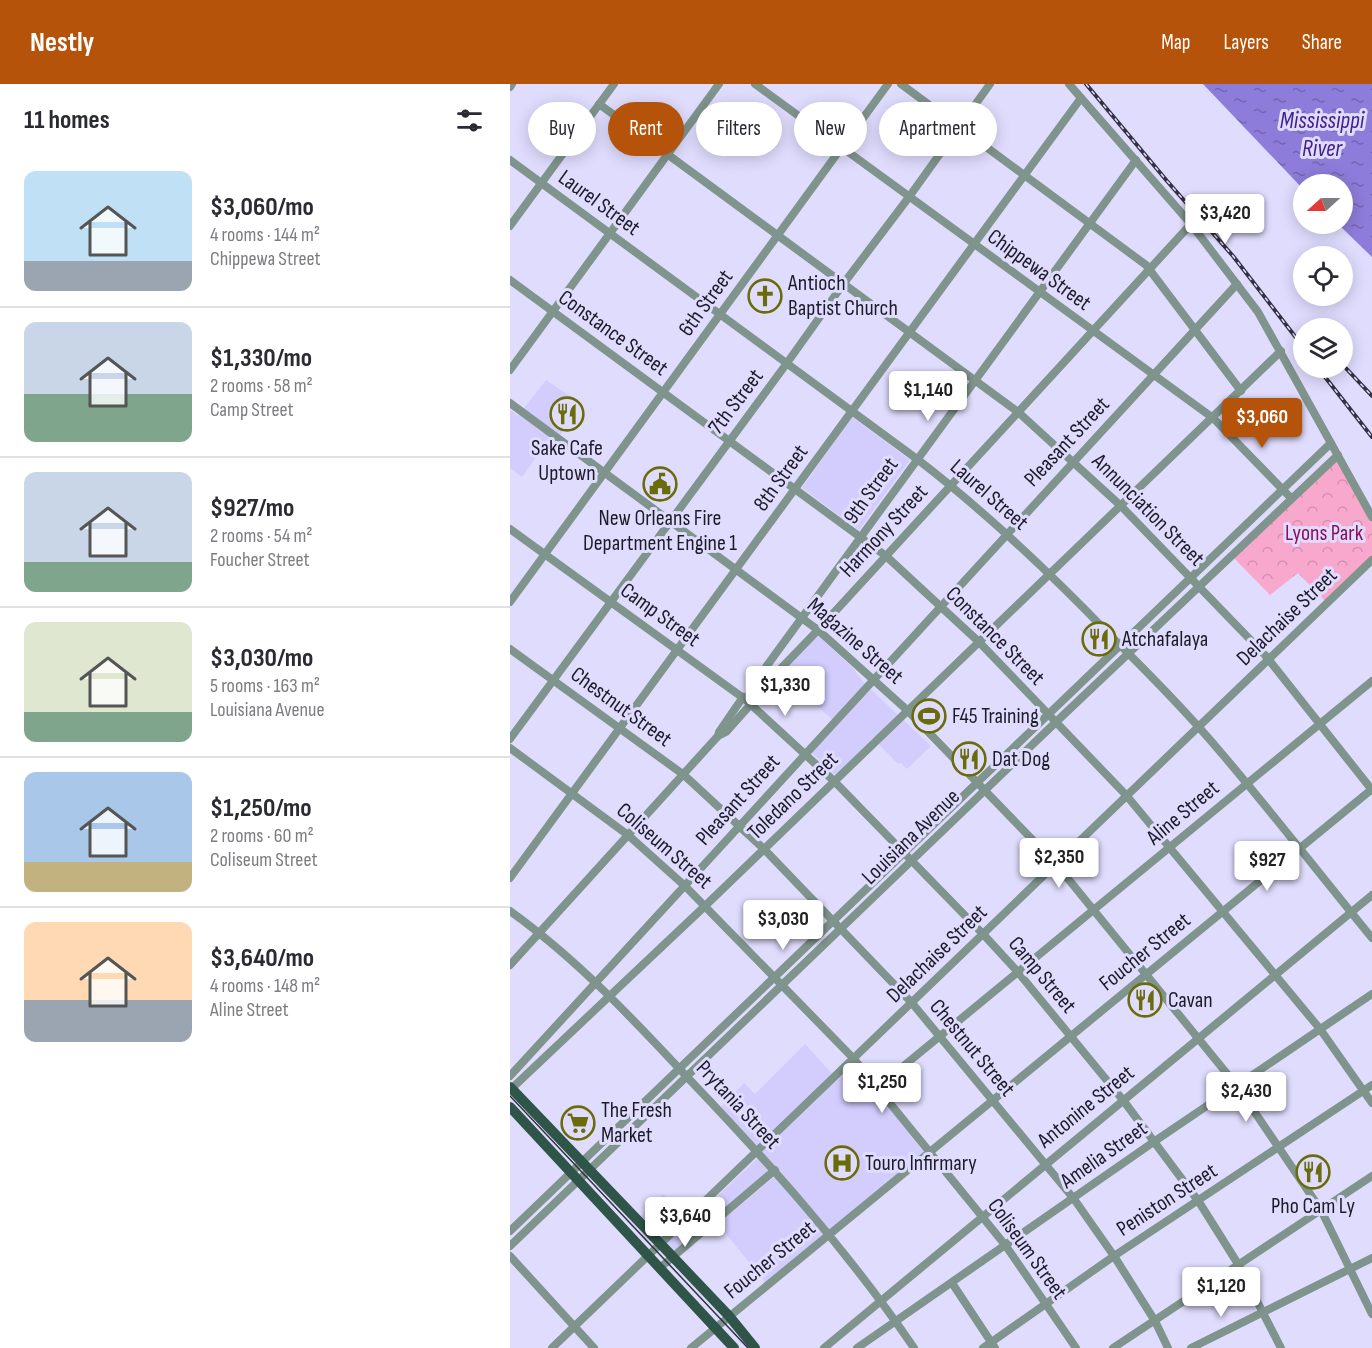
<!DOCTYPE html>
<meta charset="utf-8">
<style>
:root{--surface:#fff;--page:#f2f2f3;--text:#2b2b33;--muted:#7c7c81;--line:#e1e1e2;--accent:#b45309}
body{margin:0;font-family:"Sofia Sans Condensed",sans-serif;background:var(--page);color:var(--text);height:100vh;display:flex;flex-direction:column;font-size:22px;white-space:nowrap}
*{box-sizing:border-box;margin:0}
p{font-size:20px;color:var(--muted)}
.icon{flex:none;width:33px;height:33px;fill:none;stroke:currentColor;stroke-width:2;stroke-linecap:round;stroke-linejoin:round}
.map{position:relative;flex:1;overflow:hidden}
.sheet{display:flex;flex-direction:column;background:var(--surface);width:510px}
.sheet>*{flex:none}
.hud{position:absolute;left:18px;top:18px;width:570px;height:54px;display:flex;gap:12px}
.needle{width:39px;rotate:249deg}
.buttons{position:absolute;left:783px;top:90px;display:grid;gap:12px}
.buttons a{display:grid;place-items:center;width:60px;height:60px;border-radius:50%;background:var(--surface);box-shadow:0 3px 15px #0003;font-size:30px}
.price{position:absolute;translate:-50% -51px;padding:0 14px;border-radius:6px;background:#fff;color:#222;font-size:20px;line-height:39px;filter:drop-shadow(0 2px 3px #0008)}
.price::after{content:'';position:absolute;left:50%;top:36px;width:18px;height:14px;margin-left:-9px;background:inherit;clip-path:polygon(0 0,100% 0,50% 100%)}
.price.selected{background:var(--accent);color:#fff}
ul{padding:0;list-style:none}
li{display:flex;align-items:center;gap:18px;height:150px;padding:0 24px}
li+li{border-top:2px solid var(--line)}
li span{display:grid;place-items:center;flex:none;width:168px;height:120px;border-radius:12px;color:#555}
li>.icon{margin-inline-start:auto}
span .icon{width:72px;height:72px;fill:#fffc;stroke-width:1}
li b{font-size:26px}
h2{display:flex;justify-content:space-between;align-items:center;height:72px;padding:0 24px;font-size:26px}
.tag{padding:0 21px;border-radius:27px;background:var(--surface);box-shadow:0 3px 15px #0003;font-size:21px;line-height:54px}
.tag.selected{background:var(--accent);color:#fff}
header{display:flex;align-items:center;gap:36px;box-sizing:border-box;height:84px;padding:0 30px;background:var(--accent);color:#fff}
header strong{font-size:28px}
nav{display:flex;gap:33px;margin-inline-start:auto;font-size:21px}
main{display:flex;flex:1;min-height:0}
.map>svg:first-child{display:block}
.built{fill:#d3cdfe}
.park{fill:url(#park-crowns)}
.water{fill:url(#water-ripples)}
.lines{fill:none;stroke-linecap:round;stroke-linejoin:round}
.minor{stroke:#7f948c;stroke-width:8}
.major{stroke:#2f5548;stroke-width:10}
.tram{stroke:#333142;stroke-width:1.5}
.rail-casing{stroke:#333142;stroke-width:4}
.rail{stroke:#e0dcfe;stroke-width:1.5;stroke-dasharray:4.5;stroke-linecap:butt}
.labels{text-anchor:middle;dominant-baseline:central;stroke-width:6;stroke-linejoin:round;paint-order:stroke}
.street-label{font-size:22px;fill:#1d1b29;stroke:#e0dcfe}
.poi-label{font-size:22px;fill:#1d1b29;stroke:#e0dcfe;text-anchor:start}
.park-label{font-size:22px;fill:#890f59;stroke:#e0dcfe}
.water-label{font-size:24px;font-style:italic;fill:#44228e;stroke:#e0dcfe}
</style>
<header>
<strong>Nestly</strong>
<nav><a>Map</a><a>Layers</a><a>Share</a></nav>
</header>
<main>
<section class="sheet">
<h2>11 homes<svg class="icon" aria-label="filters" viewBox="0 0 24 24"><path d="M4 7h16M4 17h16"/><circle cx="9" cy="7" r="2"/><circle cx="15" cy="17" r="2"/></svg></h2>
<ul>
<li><span style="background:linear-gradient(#bfe0f5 75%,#9aa5b1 0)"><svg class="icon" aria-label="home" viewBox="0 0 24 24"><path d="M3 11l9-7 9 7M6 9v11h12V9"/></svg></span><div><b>$3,060/mo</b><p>4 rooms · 144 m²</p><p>Chippewa Street</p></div></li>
<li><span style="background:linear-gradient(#c9d6e8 60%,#7fa58c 0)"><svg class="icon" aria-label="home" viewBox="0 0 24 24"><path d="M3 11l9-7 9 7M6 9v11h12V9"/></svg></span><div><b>$1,330/mo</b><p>2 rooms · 58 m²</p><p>Camp Street</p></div></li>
<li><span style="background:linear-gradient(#c9d6e8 75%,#7fa58c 0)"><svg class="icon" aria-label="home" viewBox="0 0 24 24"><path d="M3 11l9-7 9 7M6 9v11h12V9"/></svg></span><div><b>$927/mo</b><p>2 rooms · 54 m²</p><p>Foucher Street</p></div></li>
<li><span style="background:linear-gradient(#dfe7d0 75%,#7fa58c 0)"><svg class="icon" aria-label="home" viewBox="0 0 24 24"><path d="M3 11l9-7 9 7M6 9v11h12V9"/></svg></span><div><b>$3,030/mo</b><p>5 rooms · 163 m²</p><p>Louisiana Avenue</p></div></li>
<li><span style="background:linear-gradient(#a9c7e8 75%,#c2b280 0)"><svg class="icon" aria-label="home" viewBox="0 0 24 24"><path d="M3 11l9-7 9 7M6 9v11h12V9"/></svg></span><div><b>$1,250/mo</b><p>2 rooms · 60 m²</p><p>Coliseum Street</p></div></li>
<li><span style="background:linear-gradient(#ffd9b3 65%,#9aa5b1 0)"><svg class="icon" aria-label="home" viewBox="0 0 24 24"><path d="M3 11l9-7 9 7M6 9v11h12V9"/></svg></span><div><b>$3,640/mo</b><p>4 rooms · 148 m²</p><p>Aline Street</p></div></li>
</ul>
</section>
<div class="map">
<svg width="862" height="1264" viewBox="0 0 862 1264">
<defs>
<pattern id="park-crowns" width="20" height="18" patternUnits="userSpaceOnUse" patternTransform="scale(1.5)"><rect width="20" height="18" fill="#f8a8cd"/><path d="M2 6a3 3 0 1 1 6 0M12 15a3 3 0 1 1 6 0" fill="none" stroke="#d490b0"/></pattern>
<pattern id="water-ripples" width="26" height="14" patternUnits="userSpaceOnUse" patternTransform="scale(1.5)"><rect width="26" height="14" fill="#8d7cd9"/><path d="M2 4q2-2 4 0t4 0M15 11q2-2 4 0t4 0" fill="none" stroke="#7365b0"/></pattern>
</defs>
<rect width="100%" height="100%" fill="#e0dcfe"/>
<g class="built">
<polygon points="36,296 73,321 50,351 45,347 12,393 0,384 0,326 8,332"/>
<polygon points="342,333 400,376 349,446 292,404"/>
<polygon points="306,550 343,584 353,598 421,662 397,685 391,679 388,680 363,654 326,692 301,668 327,640 270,588"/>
<polygon points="295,960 328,996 343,982 363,1002 415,1070 255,1198 208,1140 269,1089 211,1023 234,999 245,1010"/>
<polygon points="248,1074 259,1088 218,1123 208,1111"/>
<polygon points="153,1110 178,1138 187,1130 196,1141 163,1169 130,1133"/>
</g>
<polygon class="park" points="828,371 862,433 862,476 817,519 788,489 760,511 721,471"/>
<polygon class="water" points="693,0 862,0 862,173 828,140 832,140 832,100 794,100 793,105"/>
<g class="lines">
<g class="minor">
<polyline points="245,0 703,334 781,414"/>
<polyline points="391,0 636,181 731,307"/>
<polyline points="559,0 681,140 748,228 862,433"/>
<polyline points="0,3 2,0"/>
<polyline points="89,20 508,328 611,422 755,571 862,706"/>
<path d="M0 76 407 375C476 428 538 487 598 549 637 588 677 628 713 671 764 731 812 793 862 854"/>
<polyline points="0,142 104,0"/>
<polyline points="0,196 376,472 469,558 616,711 810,945 862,1019"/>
<polyline points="0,286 209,0"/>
<polyline points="0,319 308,546 397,626 546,780 727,1002 811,1126 862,1230"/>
<polyline points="0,445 236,616 324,697 473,850 507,887 613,1016 689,1118 728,1180 771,1264"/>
<polyline points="0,518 378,0"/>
<polyline points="0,565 174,691 254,765 402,919 564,1115 604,1172 645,1237 658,1264"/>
<polyline points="239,614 250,606 308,546 681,140"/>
<polyline points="236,616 245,598 626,76"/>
<polyline points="208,652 216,648 241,620"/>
<polyline points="0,655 277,279 334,199 399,113 480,0"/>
<polyline points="0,664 118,751 175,802 344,975 496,1162 566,1264"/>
<polyline points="0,794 571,14"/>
<path d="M0 827C67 875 123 935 179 995 260 1080 338 1167 404 1264"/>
<polyline points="0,881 208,652 209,648 233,613"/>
<polyline points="0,992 727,200"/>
<polyline points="368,1003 862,597"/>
<polyline points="0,1006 195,822 771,267"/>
<polyline points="0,1147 821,359"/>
<polyline points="0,1162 546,638 828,371"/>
<polyline points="0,1172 84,1264"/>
<polyline points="151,1183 265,1086"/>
<polyline points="442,1199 485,1264"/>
<polyline points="42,1264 862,476"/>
<polyline points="181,1264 862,705"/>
<polyline points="314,1264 862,811"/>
<polyline points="347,1264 645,1057 862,910"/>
<polyline points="473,1264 604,1172 862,1001"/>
<polyline points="603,1264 862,1092"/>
<polyline points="681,1264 862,1174"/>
</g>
<g class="major">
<polyline points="0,1003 162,1172 219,1232 245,1264"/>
<polyline points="0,1023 224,1264"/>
</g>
<polyline class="tram" points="0,1012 238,1264"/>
<g class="rail-casing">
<g id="rail">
<polyline points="576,0 657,97 723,172 794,264"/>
<polyline points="832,280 862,312"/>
<polyline points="808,284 862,353"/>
</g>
</g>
<use href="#rail" class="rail"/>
</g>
<defs>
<g id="church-ring" transform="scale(1.725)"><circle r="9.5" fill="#e0dcfe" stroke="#6a6c0c" stroke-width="1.5"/><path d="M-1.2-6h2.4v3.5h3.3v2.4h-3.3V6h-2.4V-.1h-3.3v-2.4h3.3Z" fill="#6a6c0c"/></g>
<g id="restaurant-ring" transform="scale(1.725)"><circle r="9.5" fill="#e0dcfe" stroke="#6a6c0c" stroke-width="1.5"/><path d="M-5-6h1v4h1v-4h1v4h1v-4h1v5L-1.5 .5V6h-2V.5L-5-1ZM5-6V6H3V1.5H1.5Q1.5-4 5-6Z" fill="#6a6c0c"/></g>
<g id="civic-ring" transform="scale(1.725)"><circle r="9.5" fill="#e0dcfe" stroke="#6a6c0c" stroke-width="1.5"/><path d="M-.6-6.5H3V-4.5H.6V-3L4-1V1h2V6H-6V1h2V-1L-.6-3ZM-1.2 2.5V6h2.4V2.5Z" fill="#6a6c0c"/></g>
<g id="stadium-ring" transform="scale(1.725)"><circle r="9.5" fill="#e0dcfe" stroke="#6a6c0c" stroke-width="1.5"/><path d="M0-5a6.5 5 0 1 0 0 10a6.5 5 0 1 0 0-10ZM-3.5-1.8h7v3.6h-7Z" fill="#6a6c0c"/></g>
<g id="supermarket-ring" transform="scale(1.725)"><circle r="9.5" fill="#e0dcfe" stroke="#6a6c0c" stroke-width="1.5"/><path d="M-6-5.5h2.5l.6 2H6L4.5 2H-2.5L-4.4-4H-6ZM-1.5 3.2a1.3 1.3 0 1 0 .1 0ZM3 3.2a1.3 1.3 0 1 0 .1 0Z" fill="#6a6c0c"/></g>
<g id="hospital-ring" transform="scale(1.725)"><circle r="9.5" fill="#e0dcfe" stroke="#6a6c0c" stroke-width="1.5"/><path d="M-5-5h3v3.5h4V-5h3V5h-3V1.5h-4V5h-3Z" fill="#6a6c0c"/></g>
</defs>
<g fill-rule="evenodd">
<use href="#church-ring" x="255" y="212"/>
<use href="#restaurant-ring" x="57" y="330"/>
<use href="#civic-ring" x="150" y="400"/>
<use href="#restaurant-ring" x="589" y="555"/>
<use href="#stadium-ring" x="419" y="632"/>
<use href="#restaurant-ring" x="459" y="675"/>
<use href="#restaurant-ring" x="635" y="916"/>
<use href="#supermarket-ring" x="68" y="1039"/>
<use href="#hospital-ring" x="332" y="1079"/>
<use href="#restaurant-ring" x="803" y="1088"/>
</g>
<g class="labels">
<g class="street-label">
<text transform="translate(89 119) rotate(36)">Laurel Street</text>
<text transform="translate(529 186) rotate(36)">Chippewa Street</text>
<text transform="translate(196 219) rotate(-54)">6th Street</text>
<text transform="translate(103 249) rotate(36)">Constance Street</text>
<text transform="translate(226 318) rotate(-53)">7th Street</text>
<text transform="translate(557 358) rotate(-47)">Pleasant Street</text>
<text transform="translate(271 394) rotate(-54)">8th Street</text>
<text transform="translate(361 407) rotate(-54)">9th Street</text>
<text transform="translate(479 411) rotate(41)">Laurel Street</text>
<text transform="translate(638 426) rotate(45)">Annunciation Street</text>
<text transform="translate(374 447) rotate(-47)">Harmony Street</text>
<text transform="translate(150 531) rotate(36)">Camp Street</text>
<text transform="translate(777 533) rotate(-44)">Delachaise Street</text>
<text transform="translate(485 552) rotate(45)">Constance Street</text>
<text transform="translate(345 557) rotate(41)">Magazine Street</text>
<text transform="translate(111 623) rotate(36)">Chestnut Street</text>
<text transform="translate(283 712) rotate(-44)">Toledano Street</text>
<text transform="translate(228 716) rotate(-48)">Pleasant Street</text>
<text transform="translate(673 729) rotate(-40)">Aline Street</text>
<text transform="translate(401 753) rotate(-44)">Louisiana Avenue</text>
<text transform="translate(154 762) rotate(41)">Coliseum Street</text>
<text transform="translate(635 868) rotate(-39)">Foucher Street</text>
<text transform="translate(427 870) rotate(-44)">Delachaise Street</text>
<text transform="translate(532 891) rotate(50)">Camp Street</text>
<text transform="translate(462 964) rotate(50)">Chestnut Street</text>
<text transform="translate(228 1021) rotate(47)">Prytania Street</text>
<text transform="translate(576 1023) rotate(-39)">Antonine Street</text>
<text transform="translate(594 1071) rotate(-35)">Amelia Street</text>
<text transform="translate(657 1116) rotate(-33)">Peniston Street</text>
<text transform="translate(517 1165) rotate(54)">Coliseum Street</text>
<text transform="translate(260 1176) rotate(-39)">Foucher Street</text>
</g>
<g class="poi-label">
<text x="278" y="199">Antioch<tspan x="278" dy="25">Baptist Church</tspan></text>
<text x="57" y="364" text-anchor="middle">Sake Cafe<tspan x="57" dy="25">Uptown</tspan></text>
<text x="150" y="434" text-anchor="middle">New Orleans Fire<tspan x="150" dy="25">Department Engine 1</tspan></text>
<text x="612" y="555">Atchafalaya</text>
<text x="442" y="632">F45 Training</text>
<text x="482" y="675">Dat Dog</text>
<text x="658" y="916">Cavan</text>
<text x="91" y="1026">The Fresh<tspan x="91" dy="25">Market</tspan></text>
<text x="355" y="1079">Touro Infirmary</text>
<text x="803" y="1122" text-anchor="middle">Pho Cam Ly</text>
</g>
<g class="park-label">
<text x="814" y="449">Lyons Park</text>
</g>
<g class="water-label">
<text x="812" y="36">Mississippi<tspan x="812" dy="28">River</tspan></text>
</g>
</g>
</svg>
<div class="buttons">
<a><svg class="needle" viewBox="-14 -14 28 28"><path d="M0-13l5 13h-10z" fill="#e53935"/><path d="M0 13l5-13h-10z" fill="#7c7c81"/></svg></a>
<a><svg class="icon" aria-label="locate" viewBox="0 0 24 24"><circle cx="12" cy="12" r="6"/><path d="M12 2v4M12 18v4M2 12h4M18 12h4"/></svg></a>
<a><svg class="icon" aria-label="layers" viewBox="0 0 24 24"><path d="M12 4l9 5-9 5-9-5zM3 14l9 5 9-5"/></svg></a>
</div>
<b class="price" style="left:715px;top:161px">$3,420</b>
<b class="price" style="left:418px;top:338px">$1,140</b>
<b class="price selected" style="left:752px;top:365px">$3,060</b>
<b class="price" style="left:275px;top:633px">$1,330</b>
<b class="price" style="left:549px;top:805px">$2,350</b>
<b class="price" style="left:757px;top:808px">$927</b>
<b class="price" style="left:273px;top:867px">$3,030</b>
<b class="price" style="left:372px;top:1030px">$1,250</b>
<b class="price" style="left:736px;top:1039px">$2,430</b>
<b class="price" style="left:175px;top:1164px">$3,640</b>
<b class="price" style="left:711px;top:1234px">$1,120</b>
<div class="hud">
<a class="tag">Buy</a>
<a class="tag selected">Rent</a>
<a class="tag">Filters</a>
<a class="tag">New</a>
<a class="tag">Apartment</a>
</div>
</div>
</main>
